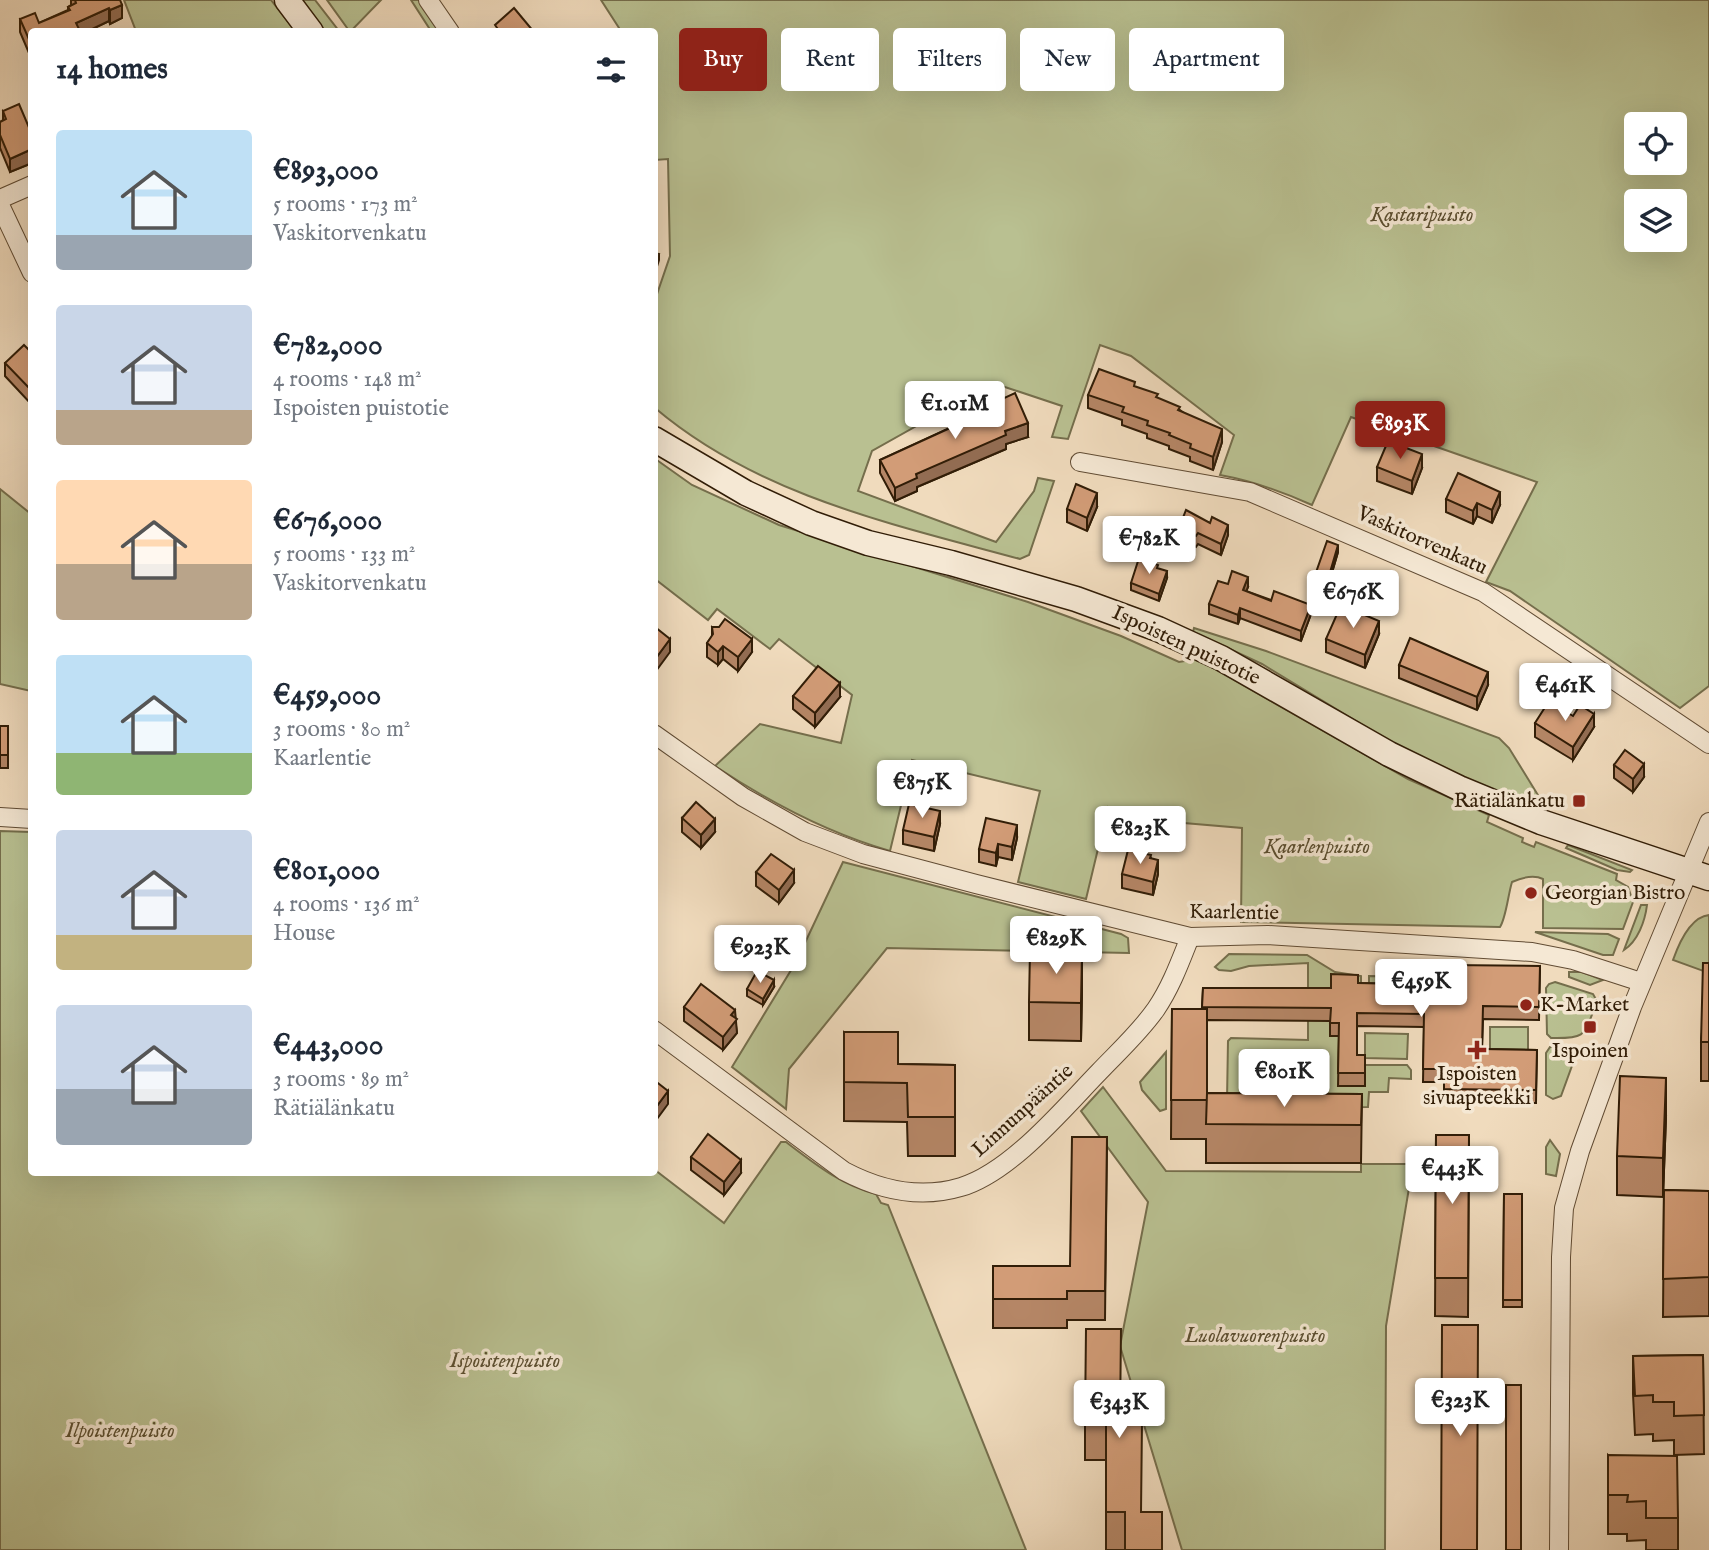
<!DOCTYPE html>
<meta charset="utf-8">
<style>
:root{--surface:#fff;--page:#f6f6f7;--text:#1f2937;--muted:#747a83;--accent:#8f2418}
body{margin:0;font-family:"IM FELL English",serif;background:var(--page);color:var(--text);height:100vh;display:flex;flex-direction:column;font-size:26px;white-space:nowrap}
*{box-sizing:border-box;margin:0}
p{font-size:23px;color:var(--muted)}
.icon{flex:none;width:38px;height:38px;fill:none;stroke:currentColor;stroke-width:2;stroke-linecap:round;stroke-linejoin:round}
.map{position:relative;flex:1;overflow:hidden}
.side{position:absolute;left:28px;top:28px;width:630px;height:1148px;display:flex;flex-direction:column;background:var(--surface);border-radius:7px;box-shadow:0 7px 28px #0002}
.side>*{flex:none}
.banner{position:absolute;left:679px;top:28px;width:665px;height:63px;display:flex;gap:14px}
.fabs{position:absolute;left:1624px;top:112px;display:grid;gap:14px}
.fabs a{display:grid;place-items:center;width:63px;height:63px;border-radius:7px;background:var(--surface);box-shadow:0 7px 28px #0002;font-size:35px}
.price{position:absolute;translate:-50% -60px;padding:0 16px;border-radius:7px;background:#fff;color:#222;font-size:23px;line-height:46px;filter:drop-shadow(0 2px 4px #0008)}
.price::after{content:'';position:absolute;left:50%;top:42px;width:21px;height:16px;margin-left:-10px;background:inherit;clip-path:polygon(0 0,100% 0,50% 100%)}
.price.current{background:var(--accent);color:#fff}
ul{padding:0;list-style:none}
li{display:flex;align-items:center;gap:21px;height:175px;padding:0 28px}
li span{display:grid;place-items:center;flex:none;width:196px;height:140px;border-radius:7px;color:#555}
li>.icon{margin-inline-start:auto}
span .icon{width:84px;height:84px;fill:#fffc;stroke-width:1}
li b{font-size:30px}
h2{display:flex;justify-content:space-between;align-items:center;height:84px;padding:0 28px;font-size:30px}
.chip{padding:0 24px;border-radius:7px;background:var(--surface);box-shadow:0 7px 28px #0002;font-size:24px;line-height:63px}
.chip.current{background:var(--accent);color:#fff}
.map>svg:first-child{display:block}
.green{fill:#b9c091;stroke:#756e4c;stroke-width:2;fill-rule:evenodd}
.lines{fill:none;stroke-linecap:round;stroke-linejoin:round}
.minor-casing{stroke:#614c34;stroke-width:20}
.secondary-casing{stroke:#311d07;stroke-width:27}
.minor{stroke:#f5e8d4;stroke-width:18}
.secondary{stroke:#f5e8d4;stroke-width:24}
.wall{fill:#b58666;stroke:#311d07;stroke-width:2}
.shaded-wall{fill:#936d53;stroke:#311d07;stroke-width:2}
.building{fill:#d29c77;stroke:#311d07;stroke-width:2}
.poi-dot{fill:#8f2418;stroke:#f5e8d4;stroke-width:2.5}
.labels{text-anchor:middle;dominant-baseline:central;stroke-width:7;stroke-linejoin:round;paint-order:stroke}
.park-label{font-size:21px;font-style:italic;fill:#5a4e30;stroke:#f5e8d4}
.street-label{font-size:21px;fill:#311d07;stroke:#f5e8d4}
.poi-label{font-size:21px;fill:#311d07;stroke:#f5e8d4;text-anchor:start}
</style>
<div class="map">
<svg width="1709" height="1550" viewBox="0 0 1709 1550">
<rect width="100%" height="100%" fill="#f0dbbd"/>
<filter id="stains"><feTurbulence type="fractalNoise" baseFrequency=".00286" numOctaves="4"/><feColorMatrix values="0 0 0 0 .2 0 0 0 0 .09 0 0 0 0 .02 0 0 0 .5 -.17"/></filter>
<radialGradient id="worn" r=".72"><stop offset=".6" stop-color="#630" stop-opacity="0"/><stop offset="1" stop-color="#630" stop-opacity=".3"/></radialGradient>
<g class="green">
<polygon points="124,0 271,0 295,31 136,31"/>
<polygon points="300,0 315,0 339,31 323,31"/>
<polygon points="327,0 381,0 350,32"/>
<polygon points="411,0 419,0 441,31 431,31"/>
<path d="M601 0H1709V686L1680 708 1510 591 1486 582 1537 482 1351 417 1312 505C1281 491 1253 481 1220 475L1234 435 1131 356 1100 345 1068 439 1052 437 1062 406 993 383 872 451 858 491 996 542 1034 491 1038 478 1054 481 1029 555 1020 559C892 524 759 496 655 408V300L670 256 668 159 655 160 654 32 621 31ZM1636 124H1675V163H1636ZM1636 201H1675V240H1636Z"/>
<path d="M654 458 692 485 779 525 1028 602 1121 636 1179 662 1197 659 1408 779 1489 815 1487 822 1523 838 1522 842 1534 847 1536 842 1617 874 1616 880 1628 887 1633 902 1623 929 1543 928V879C1533 874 1521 878 1512 882 1508 895 1506 918 1500 927L1241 922 1242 828 1172 822 1108 807 1086 899 1018 882 1040 791 912 760 890 851C828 833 769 802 715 766L760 724 841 743 852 695 779 639 770 649 717 609 708 620 655 579Z"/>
<polygon points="0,489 31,514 31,691 0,684"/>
<polygon points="1194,628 1266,651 1499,738 1509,748 1541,800 1495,791 1466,779 1384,738 1262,664 1193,632"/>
<path d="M0 831 31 832 32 1172H654L655 1170 724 1223 781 1142H786C815 1164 841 1185 876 1194L881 1203 888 1205 1026 1550H0Z"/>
<polygon points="1568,845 1632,870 1630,872 1617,870 1566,848"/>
<polygon points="843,862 1121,934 1128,938 1129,953 887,948 789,1069 786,1109 732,1067 796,962"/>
<path d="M1641 905H1647C1645 921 1638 941 1624 950Z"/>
<path d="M1709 915V973L1673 960C1679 943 1690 917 1709 915Z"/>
<polygon points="1535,932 1608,934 1619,939 1613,955 1603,955"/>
<polygon points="1229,954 1307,955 1335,972 1361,976 1361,988 1331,1036 1339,1036 1365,1086 1365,1065 1407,1065 1411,1070 1411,1079 1389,1078 1388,1092 1369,1092 1368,1107 1237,1108 1227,1100 1228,1041 1231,1038 1308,1040 1308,963 1249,966 1231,971 1219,970 1215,967"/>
<polygon points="1569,972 1582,972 1603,980 1590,985 1569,977"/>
<polygon points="1369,976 1417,977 1416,997 1369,996"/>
<path d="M1555 982 1593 994 1597 1001C1584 1034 1589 1039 1551 1038L1547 1034 1546 988 1549 984Z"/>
<polygon points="1490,1027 1528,1027 1528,1055 1490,1054"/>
<polygon points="1365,1033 1408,1034 1407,1059 1365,1058"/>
<polygon points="1550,1047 1553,1047 1573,1063 1561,1096 1553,1099 1546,1095 1546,1053"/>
<polygon points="1166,1052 1166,1109 1160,1111 1142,1090 1140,1082"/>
<polygon points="1103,1087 1166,1171 1361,1172 1361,1164 1413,1164 1386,1326 1385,1550 1182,1550 1120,1346 1148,1202 1081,1111"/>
<polygon points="1550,1140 1560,1154 1556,1176 1546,1174 1546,1147"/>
</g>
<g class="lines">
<g class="minor-casing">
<g id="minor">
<polyline points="428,0 450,32"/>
<polyline points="0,199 32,185"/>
<polyline points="0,205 32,273"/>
<polyline points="1080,462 1250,492 1483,592 1709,744"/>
<polyline points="654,734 743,797 805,832 863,854 976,884 1190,937 1268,935 1532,952 1573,960 1641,982"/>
<polyline points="0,817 32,819"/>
<path d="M654 1030 844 1171C880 1190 921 1199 961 1187 1011 1172 1063 1109 1099 1072 1118 1052 1140 1032 1156 1009 1171 987 1180 962 1190 937"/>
<polyline points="1559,1550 1561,1257 1564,1208 1580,1151 1632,1007 1709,822"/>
</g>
</g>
<g class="secondary-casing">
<g id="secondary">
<polyline points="287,0 311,32"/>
<polyline points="654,439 746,493 811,523 868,543 951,563 1076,599 1158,629 1221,658 1389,754 1459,788 1541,822 1709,878"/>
</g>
</g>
<use href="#minor" class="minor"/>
<use href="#secondary" class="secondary"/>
</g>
<g class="wall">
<polygon points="71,0 120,0 122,18 110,24 109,21 86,32 32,32 32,60 20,32 20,19 39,23 68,10 68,7 71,5"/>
<polygon points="3,111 30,130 32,129 32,163 10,172 0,148 0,122 3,120"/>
<polygon points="32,353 32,405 5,376 5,363"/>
<polygon points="1135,387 1180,410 1222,442 1213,470 1190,461 1190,457 1169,449 1169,446 1147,438 1147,434 1122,425 1122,420 1088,408 1088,395"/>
<polygon points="991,404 1028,437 1006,444 1006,449 917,487 917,491 895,501 880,473 880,460 991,409"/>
<polygon points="1377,467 1422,468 1412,494 1377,481"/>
<polygon points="1446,499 1500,505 1492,523 1477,516 1473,524 1446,512"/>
<polygon points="1097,507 1087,531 1067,522 1067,509"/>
<polygon points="1210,523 1228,535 1221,555 1198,544 1196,547 1179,538 1179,528"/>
<polygon points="1338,552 1326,593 1313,588 1313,581"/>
<polygon points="1167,578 1159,601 1131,590 1131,583"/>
<polygon points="1228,584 1248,587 1246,591 1311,614 1301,641 1240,618 1238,624 1209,614 1209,604"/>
<polygon points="712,627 752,652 738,671 723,659 718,665 707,657 707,643 712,637"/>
<polygon points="1379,634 1365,668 1326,652 1326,639"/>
<polygon points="1399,665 1488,685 1477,710 1399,678"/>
<polygon points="793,696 840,697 815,727 793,709"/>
<polygon points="1535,723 1594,727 1573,760 1535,737"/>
<polygon points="0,726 8,755 8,768 0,768"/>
<polygon points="1614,765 1644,777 1633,792 1614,778"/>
<polygon points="682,818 715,832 701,848 682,832"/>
<polygon points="940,824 934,851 903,844 903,830"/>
<polygon points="1017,838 1012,860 998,857 996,866 979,862 979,849"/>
<polygon points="1151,858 1158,874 1153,895 1122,888 1122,874"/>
<polygon points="756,872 794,883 779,903 756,886"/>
<polygon points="1709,963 1709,1081 1701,1081 1701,1042"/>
<polygon points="1540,966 1539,1020 1483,1019 1482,1049 1537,1050 1536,1103 1444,1102 1444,1082 1423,1082 1424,1027 1357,1026 1357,1055 1365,1055 1365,1086 1338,1086 1339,1036 1330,1036 1330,1021 1207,1020 1207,1093 1362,1094 1361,1163 1206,1163 1206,1139 1171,1139 1172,1009 1202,1009 1203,988 1331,988 1358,983 1446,985"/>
<polygon points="774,987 763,1005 747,996 747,989"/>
<polygon points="1082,990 1081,1041 1029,1040 1029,1002"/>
<polygon points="684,1007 735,1018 737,1033 723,1050 684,1021"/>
<polygon points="844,1032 898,1064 955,1065 955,1156 908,1156 907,1122 844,1121"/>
<polygon points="1666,1117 1663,1197 1617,1195 1617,1156"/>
<polygon points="1436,1135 1469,1135 1468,1317 1435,1316"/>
<polygon points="1107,1137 1105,1320 1067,1320 1067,1328 993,1328 993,1266 1070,1266"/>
<polygon points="691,1157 741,1173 724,1195 691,1170"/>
<polygon points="1664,1190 1709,1191 1709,1316 1663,1317"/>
<polygon points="1504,1194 1522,1194 1522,1307 1503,1307"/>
<polygon points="1703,1355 1704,1454 1674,1455 1674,1440 1653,1441 1653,1434 1635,1435 1633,1394 1633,1356"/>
<polygon points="1120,1420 1141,1512 1162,1550 1106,1550 1106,1460 1085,1460 1085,1421"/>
<polygon points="1608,1455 1678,1518 1678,1550 1646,1550 1646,1540 1627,1541 1627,1534 1608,1534"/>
</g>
<g class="shaded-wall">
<polygon points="122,5 122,18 110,24 110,10"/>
<polygon points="109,8 109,21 86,32 74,32 76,23"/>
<polygon points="32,149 32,163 10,172 10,159"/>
<polygon points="659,254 659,260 654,276 654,269"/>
<polygon points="1028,423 1028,437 1006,444 1006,449 917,487 917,491 895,501 895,488 916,474 1005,431"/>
<polygon points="1222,429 1222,442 1213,470 1213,457"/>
<polygon points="1422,454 1422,468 1412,494 1412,481"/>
<polygon points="1500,492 1500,505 1492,523 1492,510"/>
<polygon points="1097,493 1097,507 1087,531 1087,518"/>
<polygon points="1477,503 1477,516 1473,524 1473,511"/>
<polygon points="1228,525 1228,535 1221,555 1221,544"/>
<polygon points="1338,545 1338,552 1326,593 1326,586"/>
<polygon points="1167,571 1167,578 1159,601 1159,594"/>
<polygon points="1248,577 1248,587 1243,599 1243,590"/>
<polygon points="1311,605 1311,614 1301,641 1301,631"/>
<polygon points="1240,608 1240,618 1238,624 1238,615"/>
<polygon points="1379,621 1379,634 1365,668 1365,655"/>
<polygon points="670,639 670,652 656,671 656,658"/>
<polygon points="752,639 752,652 738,671 738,657"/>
<polygon points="723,646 723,659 718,665 718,652"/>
<polygon points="1488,672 1488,685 1477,710 1477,697"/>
<polygon points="840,683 840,697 815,727 815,713"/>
<polygon points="1594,714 1594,727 1573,760 1573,747"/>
<polygon points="1644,764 1644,777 1633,792 1633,779"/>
<polygon points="940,811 940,824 934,851 934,837"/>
<polygon points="715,819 715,832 701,848 701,835"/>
<polygon points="1017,825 1017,838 1012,860 1012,847"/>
<polygon points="998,844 998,857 996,866 996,853"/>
<polygon points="1158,860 1158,874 1153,895 1153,882"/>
<polygon points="794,870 794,883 779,903 779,890"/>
<polygon points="1082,951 1082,990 1081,1041 1081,1003"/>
<polygon points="774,980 774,987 763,1005 763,999"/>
<polygon points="735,1010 737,1033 723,1050 723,1037 731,1015"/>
<polygon points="1666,1078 1666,1117 1663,1197 1663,1158"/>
<polygon points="668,1091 668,1104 654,1123 654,1110"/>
<polygon points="741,1160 741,1173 724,1195 724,1182"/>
</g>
<g class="building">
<polygon points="75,0 120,0 122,5 110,10 109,8 76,23 79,29 74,32 32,32 32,46 20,19 35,13 39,23 70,10 68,7 76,3"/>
<polygon points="514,8 534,32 500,32 495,25"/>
<polygon points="19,104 30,130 32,129 32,149 10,159 0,135 0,122 6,119 3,111"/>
<polygon points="654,253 659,254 654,269"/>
<polygon points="24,345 32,353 32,391 5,363"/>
<polygon points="1099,369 1135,382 1134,386 1158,394 1156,397 1180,407 1178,410 1222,429 1213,457 1190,448 1191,444 1169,435 1170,433 1147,425 1148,421 1122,412 1124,407 1088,395"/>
<polygon points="1015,393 1028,423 1005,431 1006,435 916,474 917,478 895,488 880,460 992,409 991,404"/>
<polygon points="1388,441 1422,454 1412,481 1377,467"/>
<polygon points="1458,473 1500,492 1492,510 1477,503 1473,511 1446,499"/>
<polygon points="1076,484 1097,493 1087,518 1067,509"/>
<polygon points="1186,510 1210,523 1212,517 1228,525 1221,544 1198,533 1196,536 1179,528"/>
<polygon points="1327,541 1338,545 1326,586 1313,581"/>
<polygon points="1139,558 1158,565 1157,568 1167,571 1159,594 1131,583"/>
<polygon points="1232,571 1248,577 1243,590 1271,601 1274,591 1311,605 1301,631 1240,608 1238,615 1209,604 1218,581 1228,584"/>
<polygon points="1341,605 1379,621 1365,655 1326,639"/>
<polygon points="725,619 752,639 738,657 723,646 718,652 707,643 713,634 712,627 719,627"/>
<polygon points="655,627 670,639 656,658 654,657"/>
<polygon points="1410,638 1488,672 1477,697 1399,665"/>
<polygon points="818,666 840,683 815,713 793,696"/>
<polygon points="1549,701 1573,716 1580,705 1594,714 1573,747 1535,723"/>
<rect x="0" y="726" width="8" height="29"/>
<polygon points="1625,750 1644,764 1633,779 1614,765"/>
<polygon points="696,802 715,819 701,835 682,818"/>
<polygon points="909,804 940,811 934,837 903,830"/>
<polygon points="986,818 1017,825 1012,847 998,844 996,853 979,849"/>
<polygon points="1128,850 1151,855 1150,858 1158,860 1153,882 1122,874"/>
<polygon points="771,854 794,870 779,890 756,872"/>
<polygon points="1030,950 1082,951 1081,1003 1029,1002"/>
<polygon points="1703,963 1709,963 1709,1042 1701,1042"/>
<polygon points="1447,965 1540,966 1539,1007 1483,1006 1482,1049 1537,1050 1536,1090 1444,1089 1444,1069 1423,1069 1424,1014 1357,1013 1357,1055 1365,1055 1365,1073 1338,1073 1339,1023 1330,1023 1331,1008 1202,1007 1203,988 1331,988 1331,974 1358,975 1358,983 1446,985"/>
<polygon points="757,971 774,980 763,999 747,989"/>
<polygon points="701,984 735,1010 731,1015 737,1019 723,1037 684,1007"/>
<polygon points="1172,1009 1207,1009 1207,1100 1171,1100"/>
<polygon points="844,1032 898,1032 898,1064 955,1065 955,1117 908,1117 907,1083 844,1082"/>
<polygon points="1620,1076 1666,1078 1663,1158 1617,1156"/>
<polygon points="654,1080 668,1091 654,1110"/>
<polygon points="1207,1093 1362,1094 1361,1125 1206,1124"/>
<polygon points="708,1134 741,1160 724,1182 691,1157"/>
<polygon points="1436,1135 1469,1135 1468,1278 1435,1278"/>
<polygon points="1072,1137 1107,1137 1105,1291 1067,1291 1067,1299 993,1299 993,1266 1070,1266"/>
<polygon points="1664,1190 1709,1191 1709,1277 1663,1279"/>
<polygon points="1504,1194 1522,1194 1522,1300 1503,1300"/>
<polygon points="1442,1325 1478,1325 1477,1550 1441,1550"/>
<polygon points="1086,1329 1121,1329 1120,1420 1142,1421 1141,1512 1162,1512 1162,1550 1125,1550 1125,1512 1106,1512 1106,1422 1085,1421"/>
<polygon points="1703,1355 1704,1415 1674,1416 1674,1402 1653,1402 1653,1395 1635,1396 1633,1356"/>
<rect x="1506" y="1385" width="15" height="165"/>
<polygon points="1608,1455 1677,1456 1678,1518 1646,1518 1646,1501 1627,1502 1628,1495 1608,1495"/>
</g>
<g class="poi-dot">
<rect x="1572" y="794" width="14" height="14" rx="3.5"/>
<circle cx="1531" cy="893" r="7"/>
<circle cx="1526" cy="1005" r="7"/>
<rect x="1583" y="1020" width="14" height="14" rx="3.5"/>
<path d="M1473.5 1039.5h7v7h7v7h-7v7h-7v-7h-7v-7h7z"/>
</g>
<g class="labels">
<g class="park-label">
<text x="1422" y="215">Kastaripuisto</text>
<text x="1317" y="847">Kaarlenpuisto</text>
<text x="1255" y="1336">Luolavuorenpuisto</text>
<text x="505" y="1361">Ispoistenpuisto</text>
<text x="120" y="1431">Ilpoistenpuisto</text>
</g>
<g class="street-label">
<text transform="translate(1422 541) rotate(24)">Vaskitorvenkatu</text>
<text transform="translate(1186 646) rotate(25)">Ispoisten puistotie</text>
<text transform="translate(1234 913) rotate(1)">Kaarlentie</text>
<text transform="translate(1023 1111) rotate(-42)">Linnunpääntie</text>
</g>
<g class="poi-label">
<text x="1565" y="801" text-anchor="end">Rätiälänkatu</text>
<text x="1545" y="893">Georgian Bistro</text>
<text x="1540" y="1005">K-Market</text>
<text x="1590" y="1051" text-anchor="middle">Ispoinen</text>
<text x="1477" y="1074" text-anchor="middle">Ispoisten<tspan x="1477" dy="24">sivuapteekki</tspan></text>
</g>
</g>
<rect width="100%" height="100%" filter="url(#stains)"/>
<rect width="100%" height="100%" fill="url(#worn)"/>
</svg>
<div class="fabs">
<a><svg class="icon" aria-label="locate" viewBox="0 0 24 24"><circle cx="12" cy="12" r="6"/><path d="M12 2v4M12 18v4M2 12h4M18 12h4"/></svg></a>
<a><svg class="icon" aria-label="layers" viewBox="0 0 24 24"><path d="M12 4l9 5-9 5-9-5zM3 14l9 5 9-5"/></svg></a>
</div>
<b class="price" style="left:955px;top:441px">€1.01M</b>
<b class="price current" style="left:1400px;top:461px">€893K</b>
<b class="price" style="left:1149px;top:576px">€782K</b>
<b class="price" style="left:1353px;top:630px">€676K</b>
<b class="price" style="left:1565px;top:723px">€461K</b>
<b class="price" style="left:922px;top:820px">€875K</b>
<b class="price" style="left:1140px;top:866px">€823K</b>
<b class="price" style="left:1056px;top:976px">€829K</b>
<b class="price" style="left:760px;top:985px">€923K</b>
<b class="price" style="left:1421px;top:1019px">€459K</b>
<b class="price" style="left:1284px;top:1109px">€801K</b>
<b class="price" style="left:1452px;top:1206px">€443K</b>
<b class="price" style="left:1460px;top:1438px">€323K</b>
<b class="price" style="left:1119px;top:1440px">€343K</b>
<div class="banner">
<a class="chip current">Buy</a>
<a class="chip">Rent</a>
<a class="chip">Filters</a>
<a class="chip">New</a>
<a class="chip">Apartment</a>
</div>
<section class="side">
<h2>14 homes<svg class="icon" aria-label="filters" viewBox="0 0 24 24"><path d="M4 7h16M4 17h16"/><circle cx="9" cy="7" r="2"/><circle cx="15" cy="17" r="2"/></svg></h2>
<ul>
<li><span style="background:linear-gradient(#bfe0f5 75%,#9aa5b1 0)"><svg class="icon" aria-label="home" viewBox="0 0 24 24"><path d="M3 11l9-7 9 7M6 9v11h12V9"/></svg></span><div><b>€893,000</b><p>5 rooms · 173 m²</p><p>Vaskitorvenkatu</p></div></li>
<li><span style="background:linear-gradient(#c9d6e8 75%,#b9a48a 0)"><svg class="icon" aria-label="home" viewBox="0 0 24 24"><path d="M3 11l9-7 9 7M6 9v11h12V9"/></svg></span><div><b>€782,000</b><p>4 rooms · 148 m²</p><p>Ispoisten puistotie</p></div></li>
<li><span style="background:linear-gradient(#ffd9b3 60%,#b9a48a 0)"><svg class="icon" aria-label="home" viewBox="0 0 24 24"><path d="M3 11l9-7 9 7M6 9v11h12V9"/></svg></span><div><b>€676,000</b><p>5 rooms · 133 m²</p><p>Vaskitorvenkatu</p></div></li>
<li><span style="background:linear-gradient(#bfe0f5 70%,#8fb573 0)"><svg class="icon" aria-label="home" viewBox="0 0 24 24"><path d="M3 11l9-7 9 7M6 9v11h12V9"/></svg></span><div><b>€459,000</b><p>3 rooms · 80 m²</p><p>Kaarlentie</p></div></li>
<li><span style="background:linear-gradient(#c9d6e8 75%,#c2b280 0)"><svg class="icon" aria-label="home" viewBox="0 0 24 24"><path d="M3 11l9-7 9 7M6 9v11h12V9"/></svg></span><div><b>€801,000</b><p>4 rooms · 136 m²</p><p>House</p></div></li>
<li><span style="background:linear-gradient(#c9d6e8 60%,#9aa5b1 0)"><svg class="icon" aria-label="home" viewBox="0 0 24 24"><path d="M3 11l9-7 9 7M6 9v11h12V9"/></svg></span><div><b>€443,000</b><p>3 rooms · 89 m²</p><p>Rätiälänkatu</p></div></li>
</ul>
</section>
</div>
